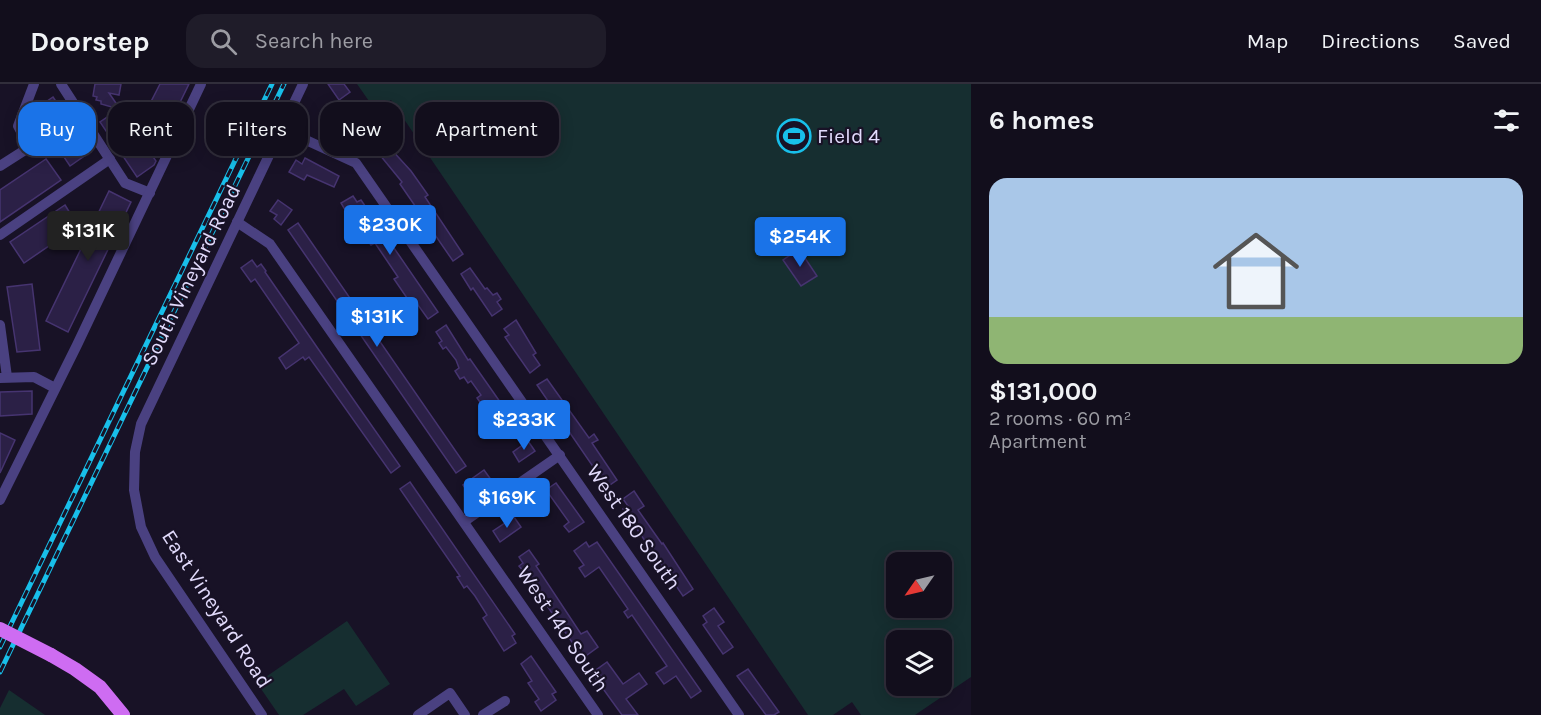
<!DOCTYPE html>
<meta charset="utf-8">
<style>
:root{--surface:#120e1c;--page:#1f1c29;--text:#f1f3f6;--muted:#9c9ca3;--line:#312e3b;--accent:#1a73e8}
body{margin:0;font-family:Karla,sans-serif;background:var(--page);color:var(--text);height:100vh;display:flex;flex-direction:column;font-size:22px;white-space:nowrap}
*{box-sizing:border-box;margin:0}
p{font-size:20px;color:var(--muted)}
.icon{flex:none;width:33px;height:33px;fill:none;stroke:currentColor;stroke-width:2;stroke-linecap:round;stroke-linejoin:round}
.map{position:relative;flex:1;overflow:hidden}
.side{display:flex;flex-direction:column;background:var(--surface);width:570px}
.side>*{flex:none}
.guide{position:absolute;left:18px;top:18px;width:570px;height:54px;display:flex;gap:12px}
.needle{width:39px;rotate:236deg}
.fabs{position:absolute;left:886px;top:468px;display:grid;gap:12px}
.fabs a{display:grid;place-items:center;width:66px;height:66px;border-radius:12px;background:var(--surface);box-shadow:0 3px 15px #0003,0 0 0 2px var(--line);font-size:30px}
.price{position:absolute;translate:-50% -51px;padding:0 14px;border-radius:6px;background:var(--accent);color:#fff;font-size:20px;line-height:39px;filter:drop-shadow(0 2px 3px #0008)}
.price::after{content:'';position:absolute;left:50%;top:36px;width:18px;height:14px;margin-left:-9px;background:inherit;clip-path:polygon(0 0,100% 0,50% 100%)}
.price.current{background:#222;color:#fff}
ul{padding:0;list-style:none}
li{display:grid;align-content:center;gap:12px;height:318px;padding:0 18px}
li+li{border-top:2px solid var(--line)}
li span{display:grid;place-items:center;height:186px;border-radius:18px;color:#555}
li>.icon{margin-inline-start:auto}
span .icon{width:108px;height:108px;fill:#fffc;stroke-width:1}
li b{font-size:26px}
h2{display:flex;justify-content:space-between;align-items:center;height:72px;padding:0 18px;font-size:26px}
.chip{padding:0 21px;border-radius:18px;background:var(--surface);box-shadow:0 3px 15px #0003,0 0 0 2px var(--line);font-size:21px;line-height:54px}
.chip.current{background:var(--accent);color:#fff}
header{display:flex;align-items:center;gap:36px;box-sizing:border-box;height:84px;padding:0 30px;background:var(--surface);border-bottom:2px solid var(--line)}
header strong{font-size:28px}
nav{display:flex;gap:33px;margin-inline-start:auto;font-size:21px}
.search{width:420px;height:54px;background:var(--page);display:flex;align-items:center;gap:15px;box-sizing:border-box;padding:0 21px;border-radius:18px;color:var(--muted);font-size:22px}
main{display:flex;flex:1;min-height:0}
.map>svg:first-child{display:block}
.green{fill:#162e30;fill-rule:evenodd}
.building{fill:#2b2046;stroke:#463470;stroke-width:1.5}
.lines{fill:none;stroke-linecap:round;stroke-linejoin:round}
.minor{stroke:#4a4181;stroke-width:10}
.major{stroke:#ce6cf2;stroke-width:14}
.rail-casing{stroke:#18bfea;stroke-width:5}
.rail{stroke:#181226;stroke-width:3;stroke-dasharray:9;stroke-linecap:butt}
.major-bridge{stroke:#ce6cf2;stroke-width:14}
.labels{text-anchor:middle;dominant-baseline:central;stroke-width:4.5;stroke-linejoin:round;paint-order:stroke}
.poi-label{font-size:21px;fill:#e2dbfc;stroke:#181226;text-anchor:start}
.street-label{font-size:21px;fill:#e2dbfc;stroke:#181226}
</style>
<header>
<strong>Doorstep</strong>
<div class="search"><svg class="icon" aria-label="search" viewBox="0 0 24 24"><circle cx="10" cy="10" r="6"/><path d="M15 15l6 6"/></svg>Search here</div>
<nav><a>Map</a><a>Directions</a><a>Saved</a></nav>
</header>
<main>
<div class="map">
<svg width="971" height="631" viewBox="0 0 971 631">
<rect width="100%" height="100%" fill="#181226"/>
<g class="green">
<path d="M357 0H971V593L915 631H861L852 618 833 631H808L391 16 376 27ZM897 478H942V524H897ZM897 556H942V602H897Z"/>
<polygon points="347,537 390,600 356,622 344,605 303,631 279,631 257,599"/>
<polygon points="9,606 45,631 0,631 0,624"/>
</g>
<g class="building">
<polygon points="95,0 121,0 119,11 109,9 156,77 154,81 137,93 100,38 119,25 101,20 101,17 96,16 97,13 93,12"/>
<polygon points="160,0 189,0 162,55 138,43"/>
<polygon points="328,0 344,0 350,8 339,16"/>
<polygon points="53,13 90,68 70,82 33,27"/>
<polygon points="367,39 388,66 390,64 411,87 428,111 425,113 463,170 453,177 400,100 402,98 375,65 373,66 357,46"/>
<polygon points="305,74 339,92 334,103 307,91 304,96 289,88 296,76 302,80"/>
<polygon points="46,75 61,96 0,138 0,106"/>
<polygon points="109,107 131,118 68,248 46,237"/>
<polygon points="353,112 357,118 361,116 438,228 428,235 413,214 409,217 394,195 398,193 375,159 371,161 362,149 366,146 356,130 350,134 341,119"/>
<polygon points="278,116 292,126 281,141 274,135 277,131 270,127"/>
<polygon points="65,121 78,142 24,179 10,158"/>
<polygon points="298,139 466,382 456,389 288,146"/>
<polygon points="799,165 817,192 801,202 783,176"/>
<polygon points="252,176 257,183 261,180 266,187 265,188 330,282 400,382 391,389 309,273 305,276 303,273 286,285 279,274 299,259 255,195 251,198 241,184"/>
<polygon points="470,184 485,205 487,204 493,211 497,209 501,215 497,218 502,225 492,232 473,204 471,206 461,190"/>
<polygon points="32,200 40,266 17,268 7,203"/>
<polygon points="516,236 536,269 533,271 540,281 530,289 505,253 509,251 504,245"/>
<polygon points="446,241 468,276 470,275 519,345 509,352 485,319 482,321 477,314 481,311 471,297 468,299 464,293 460,295 455,287 459,284 456,276 446,263 443,265 439,259 442,257 436,248"/>
<polygon points="547,295 589,354 594,350 598,356 592,359 617,396 607,403 537,301"/>
<polygon points="32,307 32,330 0,332 0,308"/>
<polygon points="0,349 15,356 0,389"/>
<polygon points="528,357 535,367 519,378 513,368"/>
<polygon points="484,386 492,397 470,412 463,401"/>
<polygon points="410,398 515,550 512,552 516,559 504,567 483,534 487,531 475,512 467,502 464,504 457,493 460,492 400,405"/>
<polygon points="556,399 584,438 569,448 564,442 569,438 546,406"/>
<polygon points="634,407 644,422 638,426 662,460 663,459 693,505 683,512 623,425 628,422 623,415"/>
<polygon points="514,433 521,443 500,458 493,447"/>
<polygon points="586,458 589,463 597,458 701,607 691,614 676,592 664,600 656,589 667,582 632,531 628,534 624,528 628,525 599,483 585,493 579,484 584,481 574,467"/>
<polygon points="529,466 539,480 536,482 581,550 587,547 598,563 583,574 534,503 536,502 519,482 523,479 519,473"/>
<polygon points="714,524 724,538 718,542 733,563 723,570 703,541 707,538 703,532"/>
<polygon points="531,572 556,608 552,610 556,616 541,627 535,618 539,615 528,599 532,597 521,580"/>
<polygon points="607,578 623,600 639,589 647,600 626,615 638,631 622,631 596,595 601,592 596,586"/>
<polygon points="748,585 779,628 774,631 766,631 737,592"/>
</g>
<g class="lines">
<g class="minor">
<polyline points="61,0 125,99 150,109"/>
<polyline points="282,45 356,79 739,631"/>
<polyline points="0,82 25,66 27,59 18,42 34,0"/>
<polyline points="237,138 270,160 598,631"/>
<polyline points="0,151 110,75"/>
<polyline points="0,241 7,293"/>
<polyline points="0,294 34,293 55,304"/>
<polyline points="0,416 77,261 201,0"/>
<polyline points="465,437 560,371"/>
<polyline points="262,631 155,473 141,443 134,406 135,368 141,340 303,0"/>
<polyline points="418,631 450,609 465,631"/>
<polyline points="483,631 505,617"/>
</g>
<polyline class="major" points="51,571 75,585 100,603 123,631"/>
<g class="rail-casing">
<g id="rail">
<polyline points="0,563 272,0"/>
<polyline points="0,588 284,0"/>
</g>
</g>
<use href="#rail" class="rail"/>
<polyline class="major-bridge" points="0,545 51,571"/>
</g>
<defs>
<g id="stadium-ring" transform="scale(1.725)"><circle r="9.5" fill="#181226" stroke="#18bfea" stroke-width="1.5"/><path d="M0-5a6.5 5 0 1 0 0 10a6.5 5 0 1 0 0-10ZM-3.5-1.8h7v3.6h-7Z" fill="#18bfea"/></g>
</defs>
<g fill-rule="evenodd">
<use href="#stadium-ring" x="794" y="52"/>
</g>
<g class="labels">
<g class="poi-label">
<text x="817" y="52">Field 4</text>
</g>
<g class="street-label">
<text transform="translate(191 191) rotate(-64)">South Vineyard Road</text>
<text transform="translate(634 443) rotate(55)">West 180 South</text>
<text transform="translate(217 525) rotate(57)">East Vineyard Road</text>
<text transform="translate(563 545) rotate(56)">West 140 South</text>
</g>
</g>
</svg>
<div class="fabs">
<a><svg class="needle" viewBox="-14 -14 28 28"><path d="M0-13l5 13h-10z" fill="#e53935"/><path d="M0 13l5-13h-10z" fill="#9c9ca3"/></svg></a>
<a><svg class="icon" aria-label="layers" viewBox="0 0 24 24"><path d="M12 4l9 5-9 5-9-5zM3 14l9 5 9-5"/></svg></a>
</div>
<b class="price" style="left:390px;top:172px">$230K</b>
<b class="price current" style="left:88px;top:178px">$131K</b>
<b class="price" style="left:800px;top:184px">$254K</b>
<b class="price" style="left:377px;top:264px">$131K</b>
<b class="price" style="left:524px;top:367px">$233K</b>
<b class="price" style="left:507px;top:445px">$169K</b>
<div class="guide">
<a class="chip current">Buy</a>
<a class="chip">Rent</a>
<a class="chip">Filters</a>
<a class="chip">New</a>
<a class="chip">Apartment</a>
</div>
</div>
<section class="side">
<h2>6 homes<svg class="icon" aria-label="filters" viewBox="0 0 24 24"><path d="M4 7h16M4 17h16"/><circle cx="9" cy="7" r="2"/><circle cx="15" cy="17" r="2"/></svg></h2>
<ul>
<li><span style="background:linear-gradient(#a9c7e8 75%,#8fb573 0)"><svg class="icon" aria-label="home" viewBox="0 0 24 24"><path d="M3 11l9-7 9 7M6 9v11h12V9"/></svg></span><div><b>$131,000</b><p>2 rooms · 60 m²</p><p>Apartment</p></div></li>
</ul>
</section>
</main>
